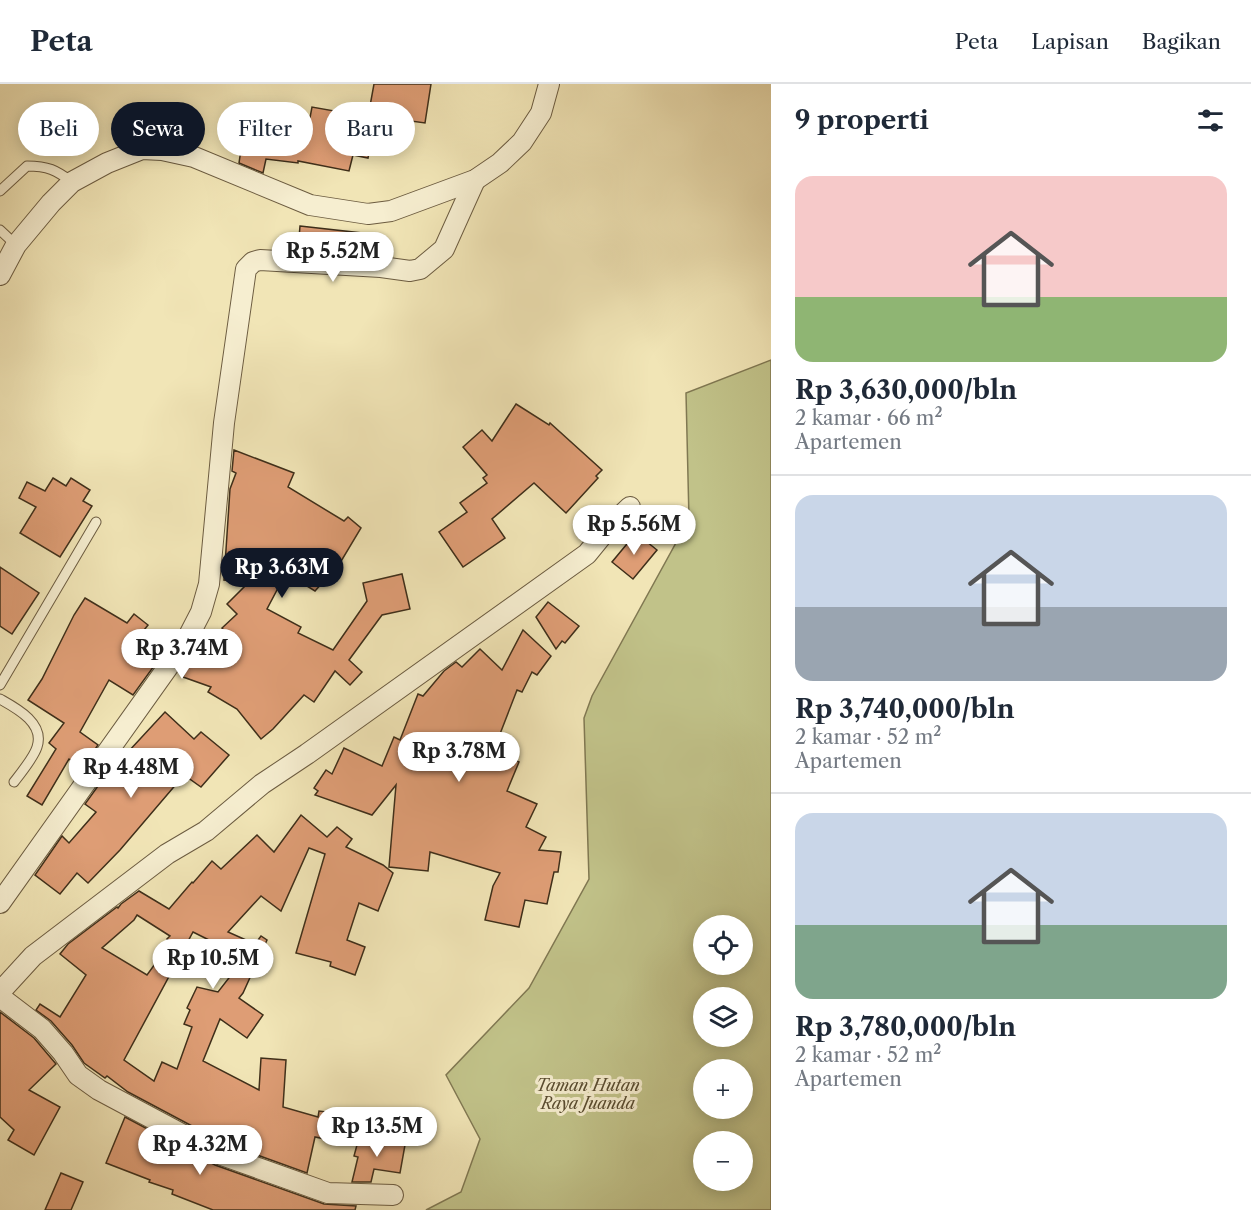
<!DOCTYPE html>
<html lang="id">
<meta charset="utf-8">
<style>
:root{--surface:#fff;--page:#f2f2f3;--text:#1f2937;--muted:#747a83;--line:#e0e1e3;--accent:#111827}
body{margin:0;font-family:"Libre Caslon Text",serif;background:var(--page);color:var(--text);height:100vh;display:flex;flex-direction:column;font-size:22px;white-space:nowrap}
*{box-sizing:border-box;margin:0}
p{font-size:20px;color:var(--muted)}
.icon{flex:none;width:33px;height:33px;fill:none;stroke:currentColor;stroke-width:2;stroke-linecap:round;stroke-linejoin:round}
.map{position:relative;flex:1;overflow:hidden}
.drawer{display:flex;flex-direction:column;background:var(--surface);width:480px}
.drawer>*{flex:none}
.banner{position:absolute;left:18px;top:18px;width:570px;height:54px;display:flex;gap:12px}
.buttons{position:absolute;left:693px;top:831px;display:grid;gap:12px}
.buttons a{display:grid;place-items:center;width:60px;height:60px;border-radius:50%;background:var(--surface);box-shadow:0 3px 15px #0003;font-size:30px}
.price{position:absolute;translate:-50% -51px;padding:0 14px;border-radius:21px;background:#fff;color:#222;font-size:20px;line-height:39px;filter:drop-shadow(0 2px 3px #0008)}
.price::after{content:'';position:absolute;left:50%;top:36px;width:18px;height:14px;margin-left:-9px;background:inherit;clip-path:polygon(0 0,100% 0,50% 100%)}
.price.on{background:var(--accent);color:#fff}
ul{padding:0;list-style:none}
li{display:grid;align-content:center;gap:12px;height:318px;padding:0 24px}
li+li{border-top:2px solid var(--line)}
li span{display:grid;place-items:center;height:186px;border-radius:18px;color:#555}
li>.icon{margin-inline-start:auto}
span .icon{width:108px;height:108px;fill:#fffc;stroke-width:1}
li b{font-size:26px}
h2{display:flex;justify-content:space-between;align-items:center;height:72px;padding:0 24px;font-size:26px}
.pill{padding:0 21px;border-radius:27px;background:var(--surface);box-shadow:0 3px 15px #0003;font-size:21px;line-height:54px}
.pill.on{background:var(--accent);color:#fff}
header{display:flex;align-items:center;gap:36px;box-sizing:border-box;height:84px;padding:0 30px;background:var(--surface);border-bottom:2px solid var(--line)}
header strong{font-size:28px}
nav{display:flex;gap:33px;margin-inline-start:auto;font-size:21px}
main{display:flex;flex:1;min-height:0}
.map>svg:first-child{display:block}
.green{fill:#c1c289;stroke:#807852;stroke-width:1.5;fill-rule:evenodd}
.building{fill:#de9d75;stroke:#3f2f1a;stroke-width:1.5;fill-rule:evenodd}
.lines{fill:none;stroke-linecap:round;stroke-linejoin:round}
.lane-casing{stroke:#6c5c41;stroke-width:11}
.street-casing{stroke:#6c5c41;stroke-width:22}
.lane{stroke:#f6eed0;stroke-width:9}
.street{stroke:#f6eed0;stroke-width:20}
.labels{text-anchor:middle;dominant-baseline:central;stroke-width:6;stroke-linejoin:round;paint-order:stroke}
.park-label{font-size:16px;font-style:italic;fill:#594c30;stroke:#f6eed0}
</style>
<header>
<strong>Peta</strong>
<nav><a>Peta</a><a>Lapisan</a><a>Bagikan</a></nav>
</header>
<main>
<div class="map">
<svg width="771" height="1126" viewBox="0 0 771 1126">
<rect width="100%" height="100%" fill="#f1e5b6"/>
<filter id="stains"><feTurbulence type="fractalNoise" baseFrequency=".00333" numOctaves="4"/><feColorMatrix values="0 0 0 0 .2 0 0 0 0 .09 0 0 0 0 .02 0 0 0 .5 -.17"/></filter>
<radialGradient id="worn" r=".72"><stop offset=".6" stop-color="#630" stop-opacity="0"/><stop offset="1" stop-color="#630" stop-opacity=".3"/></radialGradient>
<path class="green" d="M771 276V1126H426L461 1108 480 1055 446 991 529 904 589 795 584 634 592 612 689 435 686 309ZM704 842H742V880H704ZM704 914H742V952H704ZM704 986H742V1024H704ZM704 1058H742V1096H704Z"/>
<g class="building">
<polygon points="374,0 431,0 425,39 390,34 388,46 374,44 368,74 353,71 349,87 298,77 298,79 266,75 263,89 239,79 245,39 272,43 273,35 309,39 312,23 368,33"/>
<polygon points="300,142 362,149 360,170 298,166"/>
<polygon points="516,320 549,341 550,339 602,386 596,392 598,394 566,429 534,399 492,435 505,454 463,483 439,448 467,428 460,419 487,399 483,394 487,391 463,363 482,346 492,357"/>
<polygon points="234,366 294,389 288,403 344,437 348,433 361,444 340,479 315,507 286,489 267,525 301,543 298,549 333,566 367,517 363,499 402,490 410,525 382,531 349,576 362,588 350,601 335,587 314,618 304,611 273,645 261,655 237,625 208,608 211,603 183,593 191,573 200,577 227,550 222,544 237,530 227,520 249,498 224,496 230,405 236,389 232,387"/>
<polygon points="53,394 66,402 71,394 90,406 83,417 92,422 60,473 20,449 36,423 19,414 27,398 45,407"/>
<polygon points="636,449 657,466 633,495 612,478"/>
<polygon points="0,483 39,509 12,550 0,542"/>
<polygon points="85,514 127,539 134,530 148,541 129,565 154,582 133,611 109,596 80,648 98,661 82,684 69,675 42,721 27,712 56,665 49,659 64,639 28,616 42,595 74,531"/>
<polygon points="548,518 579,542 565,559 562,557 556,565 536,533"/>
<polygon points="523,546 551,572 537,591 532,588 522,608 517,606 493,668 519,678 507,707 537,720 526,743 546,753 539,766 561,768 558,788 554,788 547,820 525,816 519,843 485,836 493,802 500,789 430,768 428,787 389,783 396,701 372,731 315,711 318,707 314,704 326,686 332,690 344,664 382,682 394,653 400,656 418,610 423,612 444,587 456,578 462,583 480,565 502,586"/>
<polygon points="165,628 194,655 201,648 229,671 201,703 184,691 120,766 88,799 77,789 60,810 35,791 62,752 69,759 96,728 85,720 103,695"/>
<path d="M301 731 327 753 337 743 352 755 346 763 383 781 393 789 378 827 359 819 347 856 365 863 355 891 330 882 331 878 296 869 325 770 309 764 281 827 261 812 228 848 255 860 261 852 267 856 243 909 239 914 263 931 247 954 220 935 203 977 259 1006 261 974 286 976 283 1023 318 1033 319 1027 334 1029V1026L355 1031 349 1060 315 1053 307 1089 224 1059 128 1008 107 992 105 994 84 979 72 961 51 937 36 926 40 920 60 933 86 891 60 870 68 860 117 823 118 824 121 820 139 807 169 825 192 798 193 799 212 777 221 785 257 751 274 768ZM137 831 170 852 167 855 171 858 147 891 102 864 134 836ZM193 848 217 860 218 859 213 869 239 881 218 908 197 903 187 924 190 926 184 940 192 943 177 985 162 978 154 997 124 976Z"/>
<polygon points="0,928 34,954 56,980 29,1006 60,1023 34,1071 8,1056 14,1046 0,1033"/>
<polygon points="125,1033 215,1081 324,1120 356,1122 355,1126 213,1126 172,1110 173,1106 149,1098 150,1096 106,1079"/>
<polygon points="360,1050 405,1061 400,1089 374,1085 371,1098 352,1098 358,1073 354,1072"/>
<polygon points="61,1089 83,1098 71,1126 45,1126"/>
</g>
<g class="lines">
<g class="lane-casing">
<g id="lane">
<path d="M0 107 27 82C48 82 56 86 72 98"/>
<polyline points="0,146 16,161"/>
<polyline points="0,601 96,438"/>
<path d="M0 615C16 624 45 639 37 663 34 673 21 689 14 698"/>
</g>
</g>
<g class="street-casing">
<g id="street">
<polyline points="0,191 16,161 51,119 72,98 107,79 142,65 162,66 194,73 310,121 368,130 391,127 475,96 500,79 522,58 541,29 549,0"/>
<polyline points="0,819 185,559 201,528 209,500 224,339 246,185 253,178 260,176 381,183 410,187 420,185 444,165 475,96"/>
<polyline points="0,908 33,872 167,770 206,747 262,700 307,670 587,470 609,443 630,423"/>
<polyline points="0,913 42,945 63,969 78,991 99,1006 219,1070 328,1109 393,1111"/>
</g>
</g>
<use href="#lane" class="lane"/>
<use href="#street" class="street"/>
</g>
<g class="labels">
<g class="park-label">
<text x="588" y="1001">Taman Hutan<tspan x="588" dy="18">Raya Juanda</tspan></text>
</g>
</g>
<rect width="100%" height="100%" filter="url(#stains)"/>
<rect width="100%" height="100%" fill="url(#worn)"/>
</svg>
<div class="buttons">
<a><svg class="icon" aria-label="locate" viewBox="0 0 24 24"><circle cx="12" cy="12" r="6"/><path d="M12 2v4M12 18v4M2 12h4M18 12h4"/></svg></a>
<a><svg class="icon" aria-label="layers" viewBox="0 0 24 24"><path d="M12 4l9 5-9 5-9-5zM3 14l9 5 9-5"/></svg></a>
<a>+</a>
<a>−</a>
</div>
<b class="price" style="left:333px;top:199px">Rp 5.52M</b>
<b class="price" style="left:634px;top:472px">Rp 5.56M</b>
<b class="price on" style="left:282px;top:515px">Rp 3.63M</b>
<b class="price" style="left:182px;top:596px">Rp 3.74M</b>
<b class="price" style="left:459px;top:699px">Rp 3.78M</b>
<b class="price" style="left:131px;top:715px">Rp 4.48M</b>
<b class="price" style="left:213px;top:906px">Rp 10.5M</b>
<b class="price" style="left:377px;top:1074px">Rp 13.5M</b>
<b class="price" style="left:200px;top:1092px">Rp 4.32M</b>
<div class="banner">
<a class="pill">Beli</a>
<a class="pill on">Sewa</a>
<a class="pill">Filter</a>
<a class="pill">Baru</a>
</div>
</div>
<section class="drawer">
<h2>9 properti<svg class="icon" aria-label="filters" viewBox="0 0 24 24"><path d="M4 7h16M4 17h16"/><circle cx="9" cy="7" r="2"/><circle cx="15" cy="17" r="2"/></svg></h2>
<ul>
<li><span style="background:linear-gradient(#f6c9c9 65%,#8fb573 0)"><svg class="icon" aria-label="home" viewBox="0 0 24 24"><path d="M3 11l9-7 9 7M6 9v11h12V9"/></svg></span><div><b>Rp 3,630,000/bln</b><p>2 kamar · 66 m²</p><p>Apartemen</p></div></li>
<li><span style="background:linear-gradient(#c9d6e8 60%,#9aa5b1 0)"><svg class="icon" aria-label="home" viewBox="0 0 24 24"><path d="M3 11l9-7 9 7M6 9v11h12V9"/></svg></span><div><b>Rp 3,740,000/bln</b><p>2 kamar · 52 m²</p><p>Apartemen</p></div></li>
<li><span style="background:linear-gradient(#c9d6e8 60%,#7fa58c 0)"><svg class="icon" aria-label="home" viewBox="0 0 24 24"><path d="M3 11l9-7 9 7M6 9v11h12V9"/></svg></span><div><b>Rp 3,780,000/bln</b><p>2 kamar · 52 m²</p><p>Apartemen</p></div></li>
</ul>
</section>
</main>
